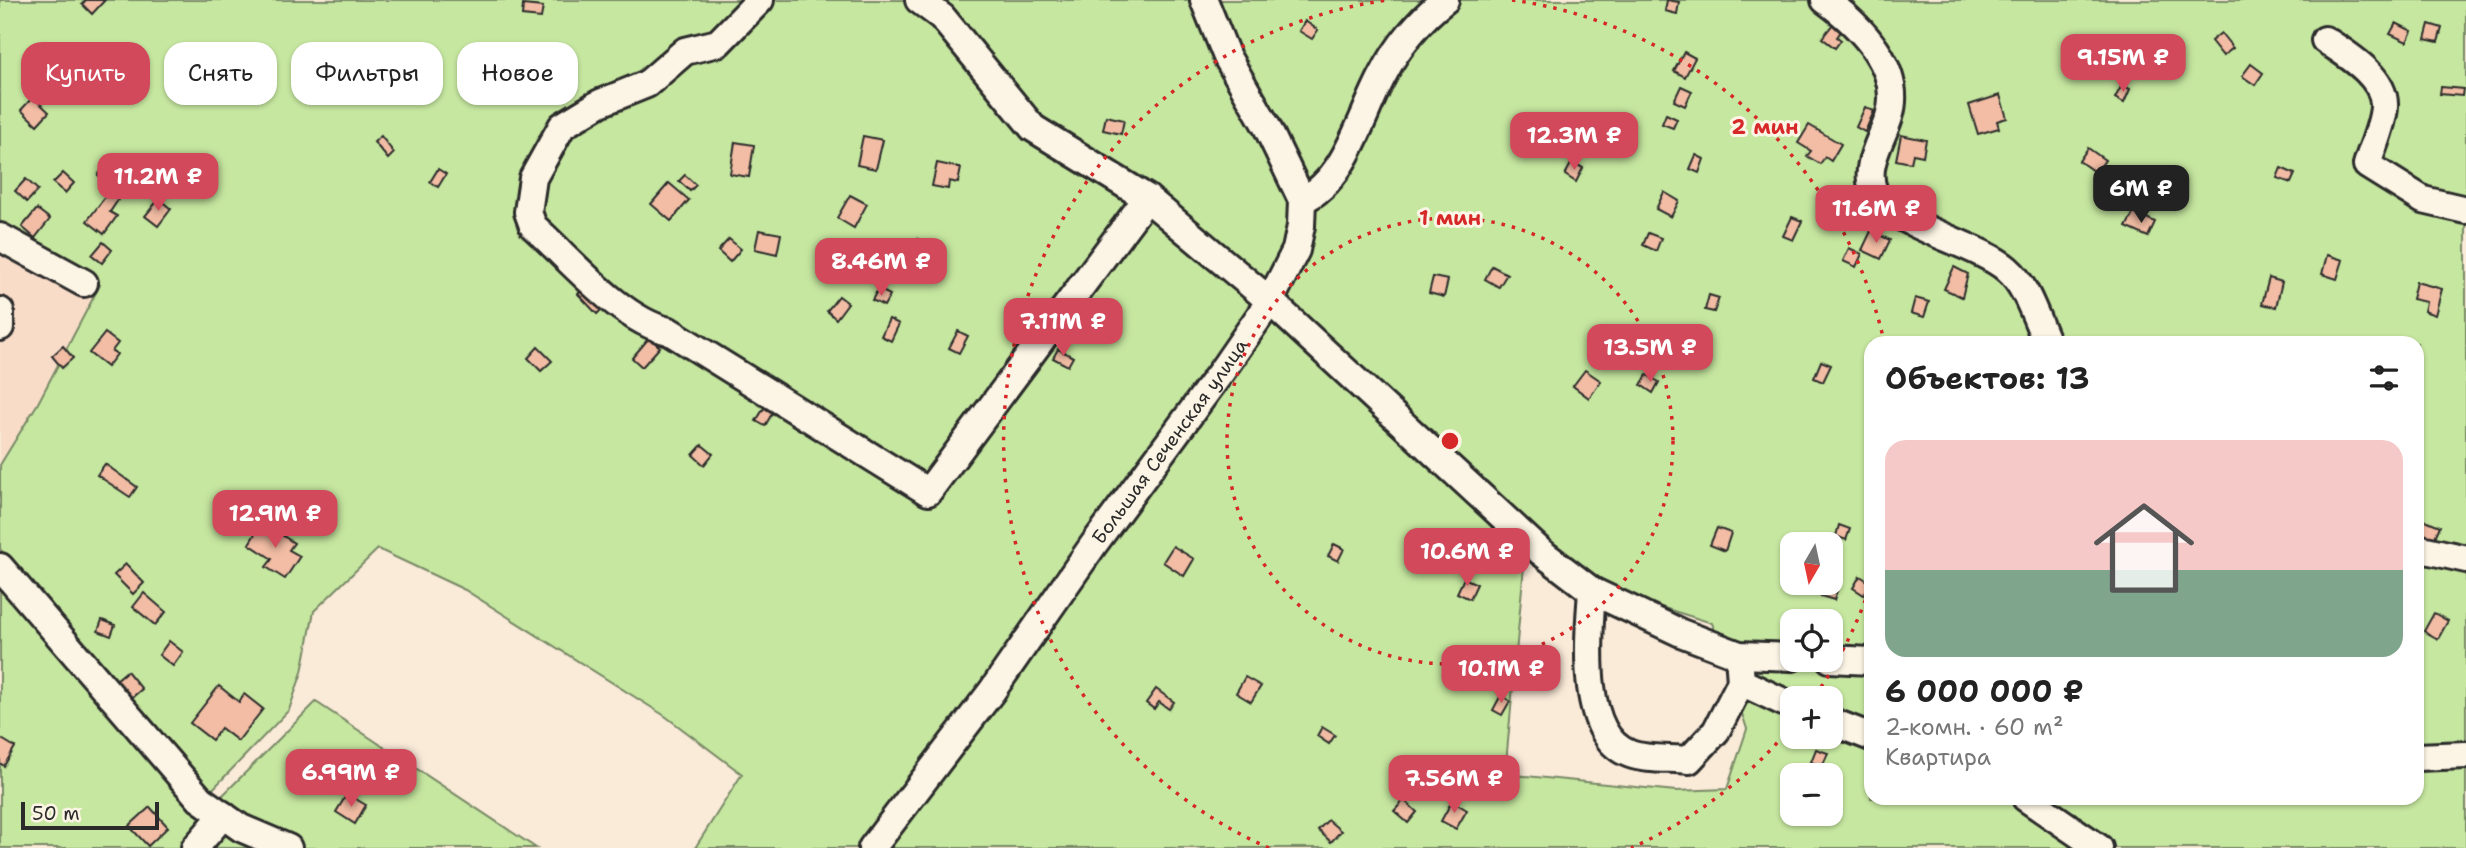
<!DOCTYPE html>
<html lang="ru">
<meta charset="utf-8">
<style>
:root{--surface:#fff;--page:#f6f6f6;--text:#222;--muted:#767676;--line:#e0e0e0;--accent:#d1495b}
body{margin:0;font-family:"Shantell Sans",sans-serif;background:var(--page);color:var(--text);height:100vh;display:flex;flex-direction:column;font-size:26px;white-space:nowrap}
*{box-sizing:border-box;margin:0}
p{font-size:23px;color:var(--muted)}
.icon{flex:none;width:38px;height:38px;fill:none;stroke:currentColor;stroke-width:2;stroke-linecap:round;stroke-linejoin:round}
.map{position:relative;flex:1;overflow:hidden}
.panel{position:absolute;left:1864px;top:336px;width:560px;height:469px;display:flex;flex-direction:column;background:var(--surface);border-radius:21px;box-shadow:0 2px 5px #0004}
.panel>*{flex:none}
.guide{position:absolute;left:21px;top:42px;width:665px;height:63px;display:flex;gap:14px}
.needle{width:46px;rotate:189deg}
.tools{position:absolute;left:1780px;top:532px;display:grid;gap:14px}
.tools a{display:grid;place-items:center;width:63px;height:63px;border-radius:14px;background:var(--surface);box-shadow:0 2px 5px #0004;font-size:35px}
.scale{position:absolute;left:21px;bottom:18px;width:138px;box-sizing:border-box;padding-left:7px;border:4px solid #2b2b2b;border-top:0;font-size:19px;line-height:24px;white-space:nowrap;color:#2b2b2b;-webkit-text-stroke:5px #fcf5e5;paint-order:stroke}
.price{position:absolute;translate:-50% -60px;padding:0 16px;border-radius:14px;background:var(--accent);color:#fff;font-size:23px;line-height:46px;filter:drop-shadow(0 2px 4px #0008)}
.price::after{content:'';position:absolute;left:50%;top:42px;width:21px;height:16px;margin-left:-10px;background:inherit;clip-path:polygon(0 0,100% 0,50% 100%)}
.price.selected{background:#222;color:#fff}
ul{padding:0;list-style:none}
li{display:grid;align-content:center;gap:14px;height:371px;padding:0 21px}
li+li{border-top:2px solid var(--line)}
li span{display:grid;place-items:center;height:217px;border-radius:21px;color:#555}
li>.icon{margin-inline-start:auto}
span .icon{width:126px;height:126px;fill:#fffc;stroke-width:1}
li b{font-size:30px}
h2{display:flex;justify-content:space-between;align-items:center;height:84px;padding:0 21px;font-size:30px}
.tag{padding:0 24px;border-radius:21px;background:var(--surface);box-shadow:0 2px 5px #0004;font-size:24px;line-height:63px}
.tag.selected{background:var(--accent);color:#fff}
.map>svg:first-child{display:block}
.built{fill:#f8dcc8}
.green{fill:#c6e7a0;stroke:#788966;stroke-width:2;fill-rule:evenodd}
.building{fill:#f2bda4;stroke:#2b2b2b;stroke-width:2}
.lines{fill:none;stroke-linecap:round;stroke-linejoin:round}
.minor-casing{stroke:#2b2b2b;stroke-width:32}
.minor{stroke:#fcf5e5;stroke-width:26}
.ring{fill:none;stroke:#d62828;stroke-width:3.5;stroke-dasharray:3.5 7}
.labels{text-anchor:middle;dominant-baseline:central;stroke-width:6;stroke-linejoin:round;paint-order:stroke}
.street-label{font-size:19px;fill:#2b2b2b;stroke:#fcf5e5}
.centre{fill:#d62828;stroke:#fcf5e5;stroke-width:3.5}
.ring-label{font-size:21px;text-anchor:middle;font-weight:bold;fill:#d62828;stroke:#fcf5e5;stroke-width:6;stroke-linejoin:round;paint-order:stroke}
</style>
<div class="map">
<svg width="2466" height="848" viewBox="0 0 2466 848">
<rect width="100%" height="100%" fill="#faead8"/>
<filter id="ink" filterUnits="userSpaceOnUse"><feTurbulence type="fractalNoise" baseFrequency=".0143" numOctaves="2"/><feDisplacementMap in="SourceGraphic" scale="14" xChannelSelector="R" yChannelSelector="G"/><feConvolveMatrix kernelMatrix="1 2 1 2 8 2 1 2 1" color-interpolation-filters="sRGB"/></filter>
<g filter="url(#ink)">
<polygon class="built" points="0,231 100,284 38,403 0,465"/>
<g class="green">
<path d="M0 0H2466V848H695L742 774 665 716 465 590 378 549 314 611 302 672 289 710 209 793 0 549V465L38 403 100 285 0 231ZM1871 343H2417V798H1871ZM1792 544H1830V583H1792ZM1525 555 1616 593 1712 623 1747 729 1727 789 1676 791 1505 774ZM1792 621H1830V660H1792ZM1792 698H1830V737H1792ZM1792 775H1830V814H1792Z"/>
<polygon points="0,554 206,812 316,702 536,848 0,848"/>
</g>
<g class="building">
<polygon points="86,0 105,0 92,14 82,4"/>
<polygon points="1667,0 1679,2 1677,14 1665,11"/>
<polygon points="523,5 543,7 541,18 522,16"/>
<polygon points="1837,19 1845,26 1837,37 1841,40 1835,48 1822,38"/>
<polygon points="1305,21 1318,30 1312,39 1299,31"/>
<polygon points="2396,23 2412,31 2407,42 2390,34"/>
<polygon points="2429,24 2442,28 2438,42 2425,39"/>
<polygon points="2221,33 2233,48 2223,56 2211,41"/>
<polygon points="1684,52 1695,58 1685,77 1674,71"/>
<polygon points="2251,64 2263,73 2255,85 2242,76"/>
<polygon points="2122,85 2130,89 2124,103 2115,98"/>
<polygon points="1681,86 1692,91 1685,106 1674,101"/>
<polygon points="2441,87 2463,89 2462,96 2440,94"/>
<polygon points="2000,95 2007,118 1997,121 1999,128 1978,134 1969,105"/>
<polygon points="33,97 49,112 37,125 21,110"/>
<polygon points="1865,107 1874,111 1865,132 1856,127"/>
<polygon points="1666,114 1677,119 1673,128 1662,124"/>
<polygon points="1106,116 1124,120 1121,134 1103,130"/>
<polygon points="1809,125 1841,144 1831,161 1825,157 1820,164 1807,156 1811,151 1798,143"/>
<polygon points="1901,135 1926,140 1923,156 1913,154 1911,163 1896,160"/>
<polygon points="381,136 394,153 388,159 374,142"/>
<polygon points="863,136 883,140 876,169 857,165"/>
<polygon points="735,142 754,145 749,177 730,174"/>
<polygon points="2088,148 2105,160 2096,173 2079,161"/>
<polygon points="1696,155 1704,159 1699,173 1690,169"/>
<polygon points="108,162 122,173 112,186 98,175"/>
<polygon points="1572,162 1583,168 1576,182 1565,175"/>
<polygon points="937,163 961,168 958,183 949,181 948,189 932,186"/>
<polygon points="2281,168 2295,174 2291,183 2277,178"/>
<polygon points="438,169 446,174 438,187 430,182"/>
<polygon points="63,173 74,183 65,193 53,183"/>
<polygon points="685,175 696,185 690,191 679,181"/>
<polygon points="26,179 38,190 27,202 15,191"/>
<polygon points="669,183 689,200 671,221 651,204"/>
<polygon points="1664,192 1679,201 1671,217 1656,209"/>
<polygon points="108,193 118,200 110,212 117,216 104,234 87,221"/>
<polygon points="850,195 867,204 854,228 837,218"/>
<polygon points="159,199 171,209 158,226 145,216"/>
<polygon points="37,209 50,219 35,238 22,227"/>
<polygon points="2134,212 2155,222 2148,237 2126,227"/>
<polygon points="1792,217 1802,221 1793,240 1783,236"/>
<polygon points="759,230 781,234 777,254 755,249"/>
<polygon points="1871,231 1890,240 1881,259 1862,250"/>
<polygon points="1648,233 1661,238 1656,251 1643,245"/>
<polygon points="729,239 741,249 730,262 718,251"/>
<polygon points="918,239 939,251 932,264 917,257 921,250 914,247"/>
<polygon points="103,242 112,250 102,263 92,255"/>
<polygon points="1849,248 1862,254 1856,267 1843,261"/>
<polygon points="2327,255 2343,260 2337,279 2322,274"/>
<polygon points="1492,266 1507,274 1499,287 1485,279"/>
<polygon points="1954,267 1968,274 1962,297 1944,289"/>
<polygon points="1433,277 1448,280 1444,297 1429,293"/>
<polygon points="2269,278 2282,282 2276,307 2262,304"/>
<polygon points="2416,282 2442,289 2435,315 2424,311 2426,302 2412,299"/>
<polygon points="588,283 608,303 597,314 578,294"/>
<polygon points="878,289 890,295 884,306 872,300"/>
<polygon points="1709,295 1719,298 1714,312 1705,310"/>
<polygon points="839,296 848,303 836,319 827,311"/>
<polygon points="1915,298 1929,302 1924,317 1911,313"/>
<polygon points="889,319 899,324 891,341 881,336"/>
<polygon points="958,331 968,336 959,353 949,348"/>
<polygon points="105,333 118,343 112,351 117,354 107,367 89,353"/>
<polygon points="649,338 660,347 642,367 632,358"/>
<polygon points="63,346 73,358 62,368 52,356"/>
<polygon points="538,347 552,361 541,371 528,358"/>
<polygon points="1058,349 1073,357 1068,366 1053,358"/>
<polygon points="1821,361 1831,365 1823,382 1814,378"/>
<polygon points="1585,370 1601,381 1589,398 1573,386"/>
<polygon points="1647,375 1659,382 1653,393 1641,385"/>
<polygon points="766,405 774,410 765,426 756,421"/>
<polygon points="702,445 713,454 704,465 693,455"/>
<polygon points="105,464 137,487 130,497 97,475"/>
<polygon points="2423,519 2440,526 2432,544 2422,539 2424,533 2419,530"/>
<polygon points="262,522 294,543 289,550 300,556 285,579 266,567 272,559 249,544"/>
<polygon points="1839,525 1850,529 1846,540 1836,536"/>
<polygon points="1717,528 1731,533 1725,551 1710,545"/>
<polygon points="1334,544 1344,549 1338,561 1328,556"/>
<polygon points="1173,546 1194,559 1184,576 1163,562"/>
<polygon points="126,564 144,583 133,594 114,575"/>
<polygon points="1860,576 1871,583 1864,595 1853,588"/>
<polygon points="1464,578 1477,584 1470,599 1457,593"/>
<polygon points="1830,578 1840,581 1834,600 1821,596 1825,583 1830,583"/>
<polygon points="144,593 166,612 155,625 133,607"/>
<polygon points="2434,613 2448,621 2438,639 2424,631"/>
<polygon points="102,620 115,625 111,636 98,631"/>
<polygon points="169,641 183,652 173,666 159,655"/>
<polygon points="127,671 142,689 130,699 115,681"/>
<polygon points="1245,677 1261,686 1251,702 1236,693"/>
<polygon points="219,686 239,702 244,694 263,709 238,741 221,728 212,740 190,723"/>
<polygon points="1156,689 1174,702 1169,709 1159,702 1154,709 1146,703"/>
<polygon points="1501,695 1510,701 1502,715 1493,710"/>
<polygon points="1322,727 1335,735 1329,744 1317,736"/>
<polygon points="0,738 15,747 4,766 0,763"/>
<polygon points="1816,749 1828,753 1822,767 1811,762"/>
<polygon points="347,794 366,805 355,824 336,812"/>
<polygon points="1404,800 1417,812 1408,823 1394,811"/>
<polygon points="1452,801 1467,810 1456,829 1441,821"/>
<polygon points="150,807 168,827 148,846 129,826"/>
<polygon points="1328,820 1341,831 1331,842 1318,830"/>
</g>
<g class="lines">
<g class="minor-casing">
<g id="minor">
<path d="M760 0 718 43 685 51 647 84 600 103 562 126 533 178 528 212 533 226C570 259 621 321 669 331L928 492 1147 198"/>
<polyline points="919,0 942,17 1033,128 1147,198 1216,256 1270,301 1541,552 1592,591 1681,633 1739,655 1792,657"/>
<path d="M1825 0C1861 26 1904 70 1889 117 1881 142 1863 167 1874 192 1889 224 1979 244 2007 269 2027 286 2036 319 2047 343"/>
<path d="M2325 40C2346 54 2386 77 2384 107 2383 125 2372 148 2367 165L2423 200 2466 210"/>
<path d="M1302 200C1346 181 1361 115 1383 75 1397 47 1420 19 1445 0"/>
<polyline points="0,237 84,283"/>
<polyline points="0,311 0,327"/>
<polyline points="2417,548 2466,559"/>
<polyline points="0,567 200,799 241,828 288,848"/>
<path d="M1592 591C1589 633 1578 735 1630 754 1646 760 1671 758 1689 760L1716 731 1741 682 1739 655"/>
<polyline points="1830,659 1871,661"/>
<polyline points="1741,682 1792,706"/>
<polyline points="1830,721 1871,737"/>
<polyline points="2417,757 2466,755"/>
<polyline points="2026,798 2099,848"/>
<polyline points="195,848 223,815"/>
<path id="s1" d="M872 848 992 691 1094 544 1221 372 1270 301 1296 250 1301 226 1302 200 1267 127 1227 57 1204 0"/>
</g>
</g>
<use href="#minor" class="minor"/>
</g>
</g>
<g class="ring">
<circle cx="1450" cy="441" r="223"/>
<path d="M1869 590A445 445 0 0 1 1815 696M1791 727A445 445 0 0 1 1631 848M1269 848A445 445 0 0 1 1388 0M1512 0A445 445 0 0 1 1884 341"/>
</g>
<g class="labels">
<g class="street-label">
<text stroke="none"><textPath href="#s1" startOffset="504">Большая Сеченская улица</textPath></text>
</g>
</g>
<circle cx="1450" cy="441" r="10" class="centre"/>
<g class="ring-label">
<text x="1765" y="134">2 мин</text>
<text x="1450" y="225">1 мин</text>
</g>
</svg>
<div class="tools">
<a><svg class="needle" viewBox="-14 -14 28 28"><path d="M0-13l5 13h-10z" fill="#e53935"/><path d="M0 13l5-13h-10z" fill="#767676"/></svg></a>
<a><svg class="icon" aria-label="locate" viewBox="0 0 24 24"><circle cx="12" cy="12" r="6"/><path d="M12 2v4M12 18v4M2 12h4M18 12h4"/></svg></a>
<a>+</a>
<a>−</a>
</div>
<div class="scale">50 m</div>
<b class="price" style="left:2123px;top:94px">9.15M ₽</b>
<b class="price" style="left:1574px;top:172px">12.3M ₽</b>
<b class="price" style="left:158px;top:213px">11.2M ₽</b>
<b class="price selected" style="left:2141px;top:225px">6M ₽</b>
<b class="price" style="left:1876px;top:245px">11.6M ₽</b>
<b class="price" style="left:881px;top:298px">8.46M ₽</b>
<b class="price" style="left:1063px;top:358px">7.11M ₽</b>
<b class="price" style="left:1650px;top:384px">13.5M ₽</b>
<b class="price" style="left:275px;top:550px">12.9M ₽</b>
<b class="price" style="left:1467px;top:588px">10.6M ₽</b>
<b class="price" style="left:1501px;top:705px">10.1M ₽</b>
<b class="price" style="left:351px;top:809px">6.99M ₽</b>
<b class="price" style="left:1454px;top:815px">7.56M ₽</b>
<div class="guide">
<a class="tag selected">Купить</a>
<a class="tag">Снять</a>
<a class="tag">Фильтры</a>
<a class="tag">Новое</a>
</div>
<section class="panel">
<h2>Объектов: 13<svg class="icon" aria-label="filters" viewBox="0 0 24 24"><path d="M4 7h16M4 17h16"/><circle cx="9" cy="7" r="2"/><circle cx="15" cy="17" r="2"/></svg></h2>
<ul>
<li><span style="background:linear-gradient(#f6c9c9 60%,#7fa58c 0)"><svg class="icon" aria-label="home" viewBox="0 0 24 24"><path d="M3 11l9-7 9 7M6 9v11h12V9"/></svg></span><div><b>6 000 000 ₽</b><p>2-комн. · 60 m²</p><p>Квартира</p></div></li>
</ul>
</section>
</div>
